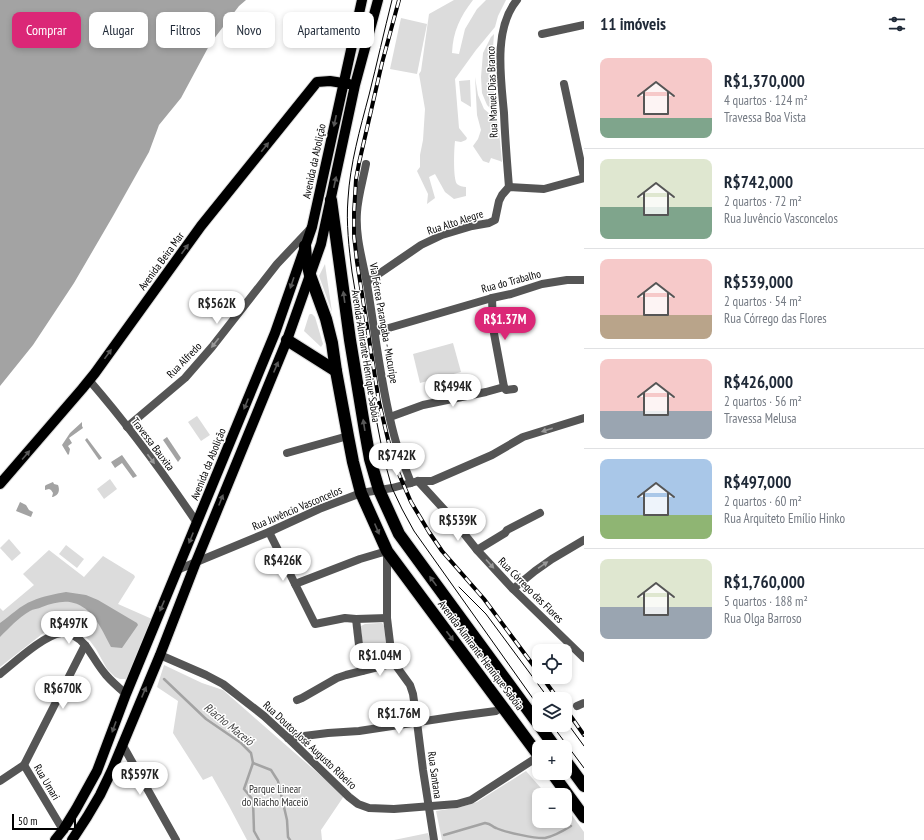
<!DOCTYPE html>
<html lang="pt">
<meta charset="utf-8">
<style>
:root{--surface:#fff;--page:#f6f6f7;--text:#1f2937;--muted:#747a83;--line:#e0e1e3;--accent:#db2777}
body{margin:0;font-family:"PT Sans Narrow",sans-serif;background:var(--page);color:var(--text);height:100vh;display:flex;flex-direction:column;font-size:15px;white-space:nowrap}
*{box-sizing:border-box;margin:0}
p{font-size:13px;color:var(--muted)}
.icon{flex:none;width:22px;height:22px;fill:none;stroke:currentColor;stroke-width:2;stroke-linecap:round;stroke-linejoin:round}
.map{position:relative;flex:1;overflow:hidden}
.details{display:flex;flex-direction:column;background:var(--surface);width:340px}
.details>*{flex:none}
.hud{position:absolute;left:12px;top:12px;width:380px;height:36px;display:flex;gap:8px}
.tools{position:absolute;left:532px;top:644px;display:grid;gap:8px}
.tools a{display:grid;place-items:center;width:40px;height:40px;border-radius:8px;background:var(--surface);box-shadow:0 2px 6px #0003;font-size:20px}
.scale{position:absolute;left:12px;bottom:10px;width:64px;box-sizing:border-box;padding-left:4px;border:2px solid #000;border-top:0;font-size:11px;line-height:14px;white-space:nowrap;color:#000;-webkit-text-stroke:3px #fff;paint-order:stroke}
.price{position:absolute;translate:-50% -34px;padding:0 9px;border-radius:14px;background:#fff;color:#222;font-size:13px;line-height:26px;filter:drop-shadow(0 1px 2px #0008)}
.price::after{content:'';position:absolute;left:50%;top:24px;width:12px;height:9px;margin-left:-6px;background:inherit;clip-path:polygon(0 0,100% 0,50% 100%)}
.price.selected{background:var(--accent);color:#fff}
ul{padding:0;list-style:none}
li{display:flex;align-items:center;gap:12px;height:100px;padding:0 16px}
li+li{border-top:1px solid var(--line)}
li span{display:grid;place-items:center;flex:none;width:112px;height:80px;border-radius:8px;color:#555}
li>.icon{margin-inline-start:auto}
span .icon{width:48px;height:48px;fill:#fffc;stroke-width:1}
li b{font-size:17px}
h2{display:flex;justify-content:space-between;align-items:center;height:48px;padding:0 16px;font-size:17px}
.pill{padding:0 14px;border-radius:8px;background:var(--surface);box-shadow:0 2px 6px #0003;font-size:14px;line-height:36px}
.pill.selected{background:var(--accent);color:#fff}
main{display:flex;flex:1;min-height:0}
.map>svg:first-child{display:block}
.green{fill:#dcdcdc}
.water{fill:#a3a3a3}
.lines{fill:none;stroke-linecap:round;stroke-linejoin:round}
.stream{stroke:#a3a3a3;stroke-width:2.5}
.primary-casing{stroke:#dbdbdb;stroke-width:12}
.highway-casing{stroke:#dbdbdb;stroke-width:14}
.street{stroke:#555;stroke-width:8}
.primary{stroke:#000;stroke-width:10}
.highway{stroke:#000;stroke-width:12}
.tram{stroke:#000;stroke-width:1}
.rail-casing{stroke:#000;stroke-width:4}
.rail{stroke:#fff;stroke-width:2.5;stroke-dasharray:8;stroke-linecap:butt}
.oneway{fill:#595959}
.oneway2{fill:#999}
.labels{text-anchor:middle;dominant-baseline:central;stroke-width:3;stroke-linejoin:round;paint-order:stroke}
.street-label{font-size:11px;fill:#000;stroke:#fff}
.park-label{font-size:11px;fill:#333;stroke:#fff}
.water-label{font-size:12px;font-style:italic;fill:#444;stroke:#fff}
</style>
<main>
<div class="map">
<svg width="584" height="840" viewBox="0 0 584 840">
<rect width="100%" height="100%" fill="#fff"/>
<g class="green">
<path d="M454 0H473C460 17 453 31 452 53L459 54 465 29 477 9 486 0H506L498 16 495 27 476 50 455 79 459 128 467 138 466 140 461 142 455 141C454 149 453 179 457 184 459 186 463 187 466 187V196L454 199 445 192 435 174 429 177 435 198 427 204 428 194 417 171 420 167V155L423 140 425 109 419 74 421 71 429 14Z"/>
<polygon points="401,18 427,24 417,74 390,69"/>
<path d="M494 34 492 62C487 72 492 81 494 91 495 99 496 107 496 114L487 105 482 93 481 77 483 53 491 37Z"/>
<polygon points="475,77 478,95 484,109 498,121 502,162 500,161 491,158 489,163 483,161 473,146 478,139 481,130 477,115"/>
<polygon points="470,80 471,107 461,101 459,81"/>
<polygon points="325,264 332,312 319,276"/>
<polygon points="310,314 312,314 315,317 323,344 321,347 304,331 309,315"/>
<polygon points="453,343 461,372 420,383 413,354"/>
<polygon points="197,416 210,435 201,441 188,422"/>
<polygon points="110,479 117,489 104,499 97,489"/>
<polygon points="9,539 21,553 12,561 0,548"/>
<polygon points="66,545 84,559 77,568 59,554"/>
<polygon points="49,550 84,577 103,556 134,575 135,577 118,604 152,619 128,679 120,679 115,677 107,669 96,649 90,641 82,634 66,628 56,628 46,631 0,667 0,608 3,611 34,585 23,574"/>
<polygon points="379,623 382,623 384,626 388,664 364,666 361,626 365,624"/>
<polygon points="164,665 202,683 223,690 344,796 321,830 322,840 247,840 229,806 212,776 203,780 173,733 178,701 157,687"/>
<polygon points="526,771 547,795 539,795 539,821 565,821 565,811 571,814 584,832 584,840 442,840 436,811 461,807 477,802"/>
<polygon points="428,833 430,840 394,840"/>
</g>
<g class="water">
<polygon points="0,0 246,0 239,6 210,44 181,98 159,125 149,152 113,216 74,283 33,345 0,386"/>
<polygon points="82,422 82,426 83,428 69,438 72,443 68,446 70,449 69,454 68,455 62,445 70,433"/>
<polygon points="167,437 181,458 178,462 163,440"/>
<polygon points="87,438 102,458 99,460 85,440"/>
<polygon points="122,455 137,476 133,478 122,463 115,468 111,462"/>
<path d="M53 482 54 484 58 485C60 490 59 495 53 497H52L53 493 51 490 49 489 45 490V486L46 485Z"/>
<polygon points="20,502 26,505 29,510 33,512 31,517 16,511"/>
<path d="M66 592 86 595 98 600 137 623 138 625 122 648 111 647C105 636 97 618 88 611 73 598 59 601 42 607 38 609 33 609 30 611 18 618 9 628 0 637V623C10 616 21 605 32 601 43 596 55 594 66 592Z"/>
</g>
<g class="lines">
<g class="stream">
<polyline points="164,679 206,719 241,743 251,753 253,763 244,789 253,800 254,831 259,840"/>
<polyline points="253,763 271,770 278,781 287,820 288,837 290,840"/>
<path d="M444 835 485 823C492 824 491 826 496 828 504 832 537 839 545 838 555 836 563 831 571 826"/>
</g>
<g class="primary-casing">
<g id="primary">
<polyline points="0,484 82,389 95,373 201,226 317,82 330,81 349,84"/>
<polyline points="55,840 63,830 76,809 97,771 126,694 275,333 312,227 362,0"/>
<polyline points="72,840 87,817 100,795 112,770 160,655 196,562 287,340 321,244 355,85 378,0"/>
</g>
</g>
<g class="highway-casing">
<g id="highway">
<polyline points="331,200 350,340 365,431 370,459 379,490 399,534 555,747"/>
<polyline points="305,246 306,258 310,275 326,319 332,343 336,371 348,436 353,462 361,493 387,551 539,756"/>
<polyline points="287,340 336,371"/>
<polyline points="565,760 584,786"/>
<polyline points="552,773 584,817"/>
</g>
</g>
<g class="street">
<polyline points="542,34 584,25"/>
<polyline points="564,84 584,177"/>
<path d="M366 164C363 180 358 196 357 212 355 239 364 264 368 290 376 338 381 387 394 435 398 451 405 467 411 483"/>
<path d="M509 187C507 162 505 138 504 113 501 79 493 29 517 0"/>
<polyline points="367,282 421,245 442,235 472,226 489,223 495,220 499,201 502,195 509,187 544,189 584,178"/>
<polyline points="492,298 493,328 504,387"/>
<polyline points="375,332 492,298 511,294 542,284 567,280 584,280"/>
<path d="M89 380C128 425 164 474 197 523"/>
<polyline points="390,417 423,405 486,392 504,387 506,390 514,389"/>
<polyline points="127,427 185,378 212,347 277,264 311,228"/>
<polyline points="287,453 348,436"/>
<polyline points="418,481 450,516 477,550 513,589 584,658"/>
<polyline points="269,532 315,624 345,618 356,619 387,618"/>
<polyline points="477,550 505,533 507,530 540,513"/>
<polyline points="177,570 269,532 319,509 361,493 392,488 418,481 432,481 492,455 523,437 584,418"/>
<polyline points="295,584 360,559 387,551 387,618 391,651 394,663 410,685 413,694 417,722 423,770 434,840"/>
<polyline points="513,589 535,571 552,559 584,540"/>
<polyline points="356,619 362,671"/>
<polyline points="160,655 206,675 223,684 264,716 288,738 349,797 358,804 369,808 394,809 419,807 457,804 471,800 539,756"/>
<path d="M0 674C14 663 44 635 61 633 70 632 79 638 85 645 92 654 98 666 106 675 112 682 119 688 126 694"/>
<polyline points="297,700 302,698 337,678 346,675 394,663"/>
<polyline points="577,706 584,703"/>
<polyline points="288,738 328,733 359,731 458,716 496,711 502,707"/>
<polyline points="122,744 176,840"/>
<polyline points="24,765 63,830"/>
<polyline points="0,781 24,765 85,645"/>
</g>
<use href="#primary" class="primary"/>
<use href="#highway" class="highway"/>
<g class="tram">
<path d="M392 0C384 32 377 63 369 95 360 129 350 164 348 199 346 223 349 248 352 272L376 418 384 459 392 488 402 509 414 531 539 707"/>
<polyline points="459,587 486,614 549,699"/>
<polyline points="565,720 584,746"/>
<polyline points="552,725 584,768"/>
</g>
<g class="rail-casing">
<g id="rail">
<polyline points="399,0 382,63 359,163 356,179 354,213 354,236 357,262 379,402 391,452 398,472 411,502 429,532 442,551 484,599 539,673"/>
<polyline points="542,677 558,699"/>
<polyline points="565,708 584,735"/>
</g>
</g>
<use href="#rail" class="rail"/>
</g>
<defs><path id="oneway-solid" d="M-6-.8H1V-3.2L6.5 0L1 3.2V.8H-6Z"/></defs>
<g class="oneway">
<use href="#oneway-solid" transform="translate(335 121) rotate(102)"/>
<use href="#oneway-solid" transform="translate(265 147) rotate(-51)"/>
<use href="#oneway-solid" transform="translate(335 182) rotate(-78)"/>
<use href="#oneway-solid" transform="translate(185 249) rotate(-54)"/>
<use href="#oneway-solid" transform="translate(292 283) rotate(109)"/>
<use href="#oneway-solid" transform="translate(344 297) rotate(-98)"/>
<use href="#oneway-solid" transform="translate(108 354) rotate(-54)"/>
<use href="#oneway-solid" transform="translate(276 367) rotate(-67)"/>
<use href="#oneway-solid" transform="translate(246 404) rotate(112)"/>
<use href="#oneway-solid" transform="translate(364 425) rotate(-99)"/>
<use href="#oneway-solid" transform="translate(26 455) rotate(-49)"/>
<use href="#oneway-solid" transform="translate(221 500) rotate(-68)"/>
<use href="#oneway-solid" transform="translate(377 529) rotate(67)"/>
<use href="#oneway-solid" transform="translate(191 538) rotate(112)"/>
<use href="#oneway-solid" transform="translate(433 581) rotate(-126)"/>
<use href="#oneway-solid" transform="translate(162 606) rotate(113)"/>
<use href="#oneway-solid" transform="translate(450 636) rotate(53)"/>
<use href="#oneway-solid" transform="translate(144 692) rotate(-67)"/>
<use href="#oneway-solid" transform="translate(114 727) rotate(110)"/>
</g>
<g class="oneway2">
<use href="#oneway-solid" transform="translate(215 343) rotate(128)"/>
<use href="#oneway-solid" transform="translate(547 430) rotate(163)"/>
<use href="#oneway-solid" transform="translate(151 459) rotate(53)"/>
<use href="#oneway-solid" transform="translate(490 564) rotate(48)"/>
<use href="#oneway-solid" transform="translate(543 565) rotate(-34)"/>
</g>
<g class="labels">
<g class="street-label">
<text transform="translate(492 92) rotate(-92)">Rua Manuel Dias Branco</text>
<text transform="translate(314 161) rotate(-78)">Avenida da Abolição</text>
<text transform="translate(455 222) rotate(-18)">Rua Alto Alegre</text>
<text transform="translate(161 261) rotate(-54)">Avenida Beira Mar</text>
<text transform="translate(511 281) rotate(-15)">Rua do Trabalho</text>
<text transform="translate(384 323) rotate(80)">Via Férrea Parangaba - Mucuripe</text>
<text transform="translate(366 356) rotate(81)">Avenida Almirante Henrique Sabóia</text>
<text transform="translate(184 360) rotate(-46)">Rua Alfredo</text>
<text transform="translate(153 444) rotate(53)">Travessa Bauxita</text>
<text transform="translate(208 464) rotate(-68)">Avenida da Abolição</text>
<text transform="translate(297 508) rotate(-23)">Rua Juvêncio Vasconcelos</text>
<text transform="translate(531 590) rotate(45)">Rua Córrego das Flores</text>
<text transform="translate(481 655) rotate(53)">Avenida Almirante Henrique Sabóia</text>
<text transform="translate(310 745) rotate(43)">Rua Doutor José Augusto Ribeiro</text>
<text transform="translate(435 775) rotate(82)">Rua Santana</text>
<text transform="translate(47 782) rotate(59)">Rua Umari</text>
</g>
<g class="park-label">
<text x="275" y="789">Parque Linear<tspan x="275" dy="13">do Riacho Maceió</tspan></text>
</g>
<g class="water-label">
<text transform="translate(229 724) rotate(39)">Riacho Maceió</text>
</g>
</g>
</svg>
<div class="tools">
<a><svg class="icon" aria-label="locate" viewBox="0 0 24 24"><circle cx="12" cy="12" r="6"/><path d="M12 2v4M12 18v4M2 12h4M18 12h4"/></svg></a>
<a><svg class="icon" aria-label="layers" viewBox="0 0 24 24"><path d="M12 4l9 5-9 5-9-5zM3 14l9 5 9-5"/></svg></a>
<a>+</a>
<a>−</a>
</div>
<div class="scale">50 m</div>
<b class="price" style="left:217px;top:325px">R$562K</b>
<b class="price selected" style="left:505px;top:341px">R$1.37M</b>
<b class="price" style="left:453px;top:408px">R$494K</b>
<b class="price" style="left:397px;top:477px">R$742K</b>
<b class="price" style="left:458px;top:542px">R$539K</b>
<b class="price" style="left:283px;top:582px">R$426K</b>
<b class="price" style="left:69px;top:645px">R$497K</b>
<b class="price" style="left:380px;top:677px">R$1.04M</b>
<b class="price" style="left:63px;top:710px">R$670K</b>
<b class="price" style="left:399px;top:735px">R$1.76M</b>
<b class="price" style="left:140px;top:796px">R$597K</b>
<div class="hud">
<a class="pill selected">Comprar</a>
<a class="pill">Alugar</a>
<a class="pill">Filtros</a>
<a class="pill">Novo</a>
<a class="pill">Apartamento</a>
</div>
</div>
<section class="details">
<h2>11 imóveis<svg class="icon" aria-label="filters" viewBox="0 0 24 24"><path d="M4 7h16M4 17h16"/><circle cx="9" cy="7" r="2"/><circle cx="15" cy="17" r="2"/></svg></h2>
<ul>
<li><span style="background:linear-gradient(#f6c9c9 75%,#7fa58c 0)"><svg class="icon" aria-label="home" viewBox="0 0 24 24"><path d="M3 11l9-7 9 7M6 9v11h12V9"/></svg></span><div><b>R$1,370,000</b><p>4 quartos · 124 m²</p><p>Travessa Boa Vista</p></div></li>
<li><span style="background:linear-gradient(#dfe7d0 60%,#7fa58c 0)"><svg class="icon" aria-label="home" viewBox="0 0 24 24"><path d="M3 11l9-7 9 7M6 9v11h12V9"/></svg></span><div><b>R$742,000</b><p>2 quartos · 72 m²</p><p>Rua Juvêncio Vasconcelos</p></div></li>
<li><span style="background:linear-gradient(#f6c9c9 70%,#b9a48a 0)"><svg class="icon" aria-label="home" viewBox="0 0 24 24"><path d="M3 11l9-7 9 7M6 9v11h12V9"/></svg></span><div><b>R$539,000</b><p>2 quartos · 54 m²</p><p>Rua Córrego das Flores</p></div></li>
<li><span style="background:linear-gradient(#f6c9c9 65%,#9aa5b1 0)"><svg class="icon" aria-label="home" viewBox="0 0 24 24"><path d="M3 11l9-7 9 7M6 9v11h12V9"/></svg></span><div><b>R$426,000</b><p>2 quartos · 56 m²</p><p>Travessa Melusa</p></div></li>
<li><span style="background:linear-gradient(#a9c7e8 70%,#8fb573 0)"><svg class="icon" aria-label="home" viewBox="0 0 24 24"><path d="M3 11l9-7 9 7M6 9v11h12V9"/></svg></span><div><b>R$497,000</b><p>2 quartos · 60 m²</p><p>Rua Arquiteto Emílio Hinko</p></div></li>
<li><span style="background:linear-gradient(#dfe7d0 60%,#9aa5b1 0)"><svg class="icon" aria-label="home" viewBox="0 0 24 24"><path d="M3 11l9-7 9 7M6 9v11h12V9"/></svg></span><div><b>R$1,760,000</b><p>5 quartos · 188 m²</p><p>Rua Olga Barroso</p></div></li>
</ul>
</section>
</main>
